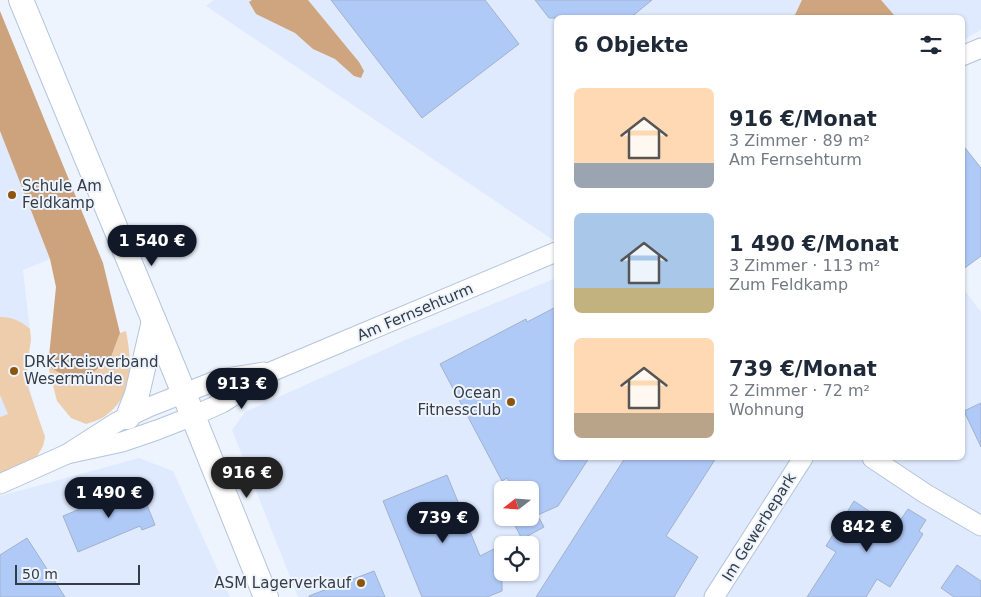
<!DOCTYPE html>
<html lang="de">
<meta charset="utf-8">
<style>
:root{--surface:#fff;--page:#f6f6f7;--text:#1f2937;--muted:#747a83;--accent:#111827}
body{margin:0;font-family:"DejaVu Sans",sans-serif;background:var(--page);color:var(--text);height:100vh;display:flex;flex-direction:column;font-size:19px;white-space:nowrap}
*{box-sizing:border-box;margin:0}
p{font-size:16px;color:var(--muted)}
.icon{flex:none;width:28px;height:28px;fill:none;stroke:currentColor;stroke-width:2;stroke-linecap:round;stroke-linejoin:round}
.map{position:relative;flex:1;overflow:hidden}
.panel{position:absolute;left:554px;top:15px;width:411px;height:445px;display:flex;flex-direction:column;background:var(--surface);border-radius:8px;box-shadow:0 1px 4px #0004}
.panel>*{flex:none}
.needle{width:32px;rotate:253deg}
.controls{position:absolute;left:494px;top:481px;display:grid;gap:10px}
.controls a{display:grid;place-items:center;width:45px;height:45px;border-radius:8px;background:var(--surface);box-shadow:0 1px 4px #0004;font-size:25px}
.scale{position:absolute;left:15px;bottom:12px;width:125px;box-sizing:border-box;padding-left:5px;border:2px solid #363c46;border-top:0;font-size:14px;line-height:18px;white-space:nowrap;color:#363c46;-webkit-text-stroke:4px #edf4fe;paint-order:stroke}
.price{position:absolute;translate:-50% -42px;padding:0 11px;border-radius:18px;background:var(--accent);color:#fff;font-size:16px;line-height:32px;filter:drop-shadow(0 1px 2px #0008)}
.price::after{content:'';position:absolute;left:50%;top:30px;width:15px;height:11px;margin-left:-8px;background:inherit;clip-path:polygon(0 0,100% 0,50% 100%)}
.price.current{background:#222;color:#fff}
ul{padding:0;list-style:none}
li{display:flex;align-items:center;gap:15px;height:125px;padding:0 20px}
li span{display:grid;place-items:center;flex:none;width:140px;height:100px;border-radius:8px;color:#555}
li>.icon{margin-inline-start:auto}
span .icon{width:60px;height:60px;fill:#fffc;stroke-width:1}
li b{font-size:21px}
h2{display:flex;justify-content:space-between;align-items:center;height:60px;padding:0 20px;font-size:21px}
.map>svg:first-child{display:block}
.built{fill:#dfeafe;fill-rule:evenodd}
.green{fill:#eecdad}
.forest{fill:#cca37d}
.water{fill:#cea57f}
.building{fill:#b0caf8;stroke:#a2b1ca}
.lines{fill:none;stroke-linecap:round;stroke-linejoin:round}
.minor-casing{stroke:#b5c4dd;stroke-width:21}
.major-casing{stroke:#b5c4dd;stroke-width:26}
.minor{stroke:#fff;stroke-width:19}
.major{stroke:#fff;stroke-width:24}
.poi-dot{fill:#8d540c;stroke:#edf4fe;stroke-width:2}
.labels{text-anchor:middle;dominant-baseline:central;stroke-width:4;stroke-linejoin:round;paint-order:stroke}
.poi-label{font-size:15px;fill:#363c46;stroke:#edf4fe;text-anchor:start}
.street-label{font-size:15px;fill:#363c46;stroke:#edf4fe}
</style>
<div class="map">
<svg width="981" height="597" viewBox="0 0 981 597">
<rect width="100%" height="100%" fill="#edf4fe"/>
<g class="built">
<polygon points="214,0 981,0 981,30 963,40 962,18 556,18 556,242 206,6"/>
<polygon points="0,131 50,259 23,270 31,340 27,365 27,377 35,411 45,437 43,446 36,458 0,473"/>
<path d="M556 278V458H962L963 288 981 312V597H298L232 430 245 412 410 338ZM502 490H530V518H502ZM502 545H530V572H502Z"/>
<polygon points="139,458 173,471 230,597 0,597 0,496"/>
</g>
<g class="green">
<path d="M0 317C12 317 21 321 30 329L31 340 27 365 28 387 45 437 43 446 36 458 0 473V417L8 414 0 395Z"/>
<path d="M126 331C132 363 135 395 104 417 99 420 92 422 86 424L71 418 57 401 48 366 66 377 111 357 120 333Z"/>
</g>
<polygon class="forest" points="0,11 103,263 120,333 111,357 90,375 66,377 48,366 56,287 50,259 0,131"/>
<g class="water">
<polygon points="252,0 308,0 359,62 364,71 361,78 354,76 335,59 313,49 295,33 256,14 249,2"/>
<polygon points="802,0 881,0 894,15 893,17 794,17"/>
</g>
<g class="building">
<polygon points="331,0 485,0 519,44 422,118"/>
<polygon points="535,0 652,0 630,18 549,18"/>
<polygon points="962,144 981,168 981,256 962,270"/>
<polygon points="556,307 556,458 589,458 558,506 531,518 539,518 544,527 522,539 511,518 530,518 530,490 514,490 507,478 502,481 440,364 526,319 527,322"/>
<polygon points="981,403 981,447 964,411"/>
<polygon points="625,458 716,458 666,536 698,557 674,597 536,597"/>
<polygon points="447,475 480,556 502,545 502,591 487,597 422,597 383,501"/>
<polygon points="139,485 155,525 142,530 140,526 78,552 63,516"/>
<polygon points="854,501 895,528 908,509 926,520 919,531 923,534 890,587 877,579 866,597 807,597 836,552 826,546"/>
<polygon points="27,538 65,597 0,597 0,555"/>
<polygon points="957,565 981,581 981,597 954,597 941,588"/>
<polygon points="374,571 385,597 309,597 309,596"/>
</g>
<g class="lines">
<g class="minor-casing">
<g id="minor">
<polyline points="962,56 981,48"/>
<polyline points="67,454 122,442 157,430 193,416 222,403 273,371 556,252"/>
<polyline points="872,458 926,494 981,526"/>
<polyline points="0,484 67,454 117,422 149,407 220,379 264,372"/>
<polyline points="714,597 803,458"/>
</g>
</g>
<g class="major-casing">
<g id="major">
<polyline points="21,0 174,369 266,597"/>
<polyline points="128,417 137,394 154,321"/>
</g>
</g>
<use href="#minor" class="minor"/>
<use href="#major" class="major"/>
</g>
<g class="poi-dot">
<circle cx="12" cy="195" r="5"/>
<circle cx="14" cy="371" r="5"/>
<circle cx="511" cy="402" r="5"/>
<circle cx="361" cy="583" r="5"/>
</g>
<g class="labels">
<g class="poi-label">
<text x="22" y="186">Schule Am<tspan x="22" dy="17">Feldkamp</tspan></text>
<text x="24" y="362">DRK-Kreisverband<tspan x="24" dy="17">Wesermünde</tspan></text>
<text x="501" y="393" text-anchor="end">Ocean<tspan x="501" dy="17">Fitnessclub</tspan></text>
<text x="351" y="583" text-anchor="end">ASM Lagerverkauf</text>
</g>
<g class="street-label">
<text transform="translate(415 312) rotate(-23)">Am Fernsehturm</text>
<text transform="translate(759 527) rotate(-58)">Im Gewerbepark</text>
</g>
</g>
</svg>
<div class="controls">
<a><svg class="needle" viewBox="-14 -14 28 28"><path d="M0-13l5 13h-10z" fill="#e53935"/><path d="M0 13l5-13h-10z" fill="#747a83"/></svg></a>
<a><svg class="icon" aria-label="locate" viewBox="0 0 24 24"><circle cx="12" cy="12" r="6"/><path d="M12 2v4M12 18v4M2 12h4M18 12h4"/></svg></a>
</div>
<div class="scale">50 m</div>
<b class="price" style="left:152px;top:267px">1 540 €</b>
<b class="price" style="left:242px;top:410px">913 €</b>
<b class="price current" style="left:247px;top:499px">916 €</b>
<b class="price" style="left:109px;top:519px">1 490 €</b>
<b class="price" style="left:443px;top:544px">739 €</b>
<b class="price" style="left:867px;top:553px">842 €</b>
<section class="panel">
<h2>6 Objekte<svg class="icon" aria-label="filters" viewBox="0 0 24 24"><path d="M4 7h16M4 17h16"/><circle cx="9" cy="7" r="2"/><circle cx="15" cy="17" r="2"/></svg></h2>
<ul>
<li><span style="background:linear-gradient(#ffd9b3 75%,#9aa5b1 0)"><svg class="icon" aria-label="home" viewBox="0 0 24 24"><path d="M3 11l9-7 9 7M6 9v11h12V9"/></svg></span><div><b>916 €/Monat</b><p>3 Zimmer · 89 m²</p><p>Am Fernsehturm</p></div></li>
<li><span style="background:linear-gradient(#a9c7e8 75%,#c2b280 0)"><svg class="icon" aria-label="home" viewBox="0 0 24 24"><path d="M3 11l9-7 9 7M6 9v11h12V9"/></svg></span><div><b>1 490 €/Monat</b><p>3 Zimmer · 113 m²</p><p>Zum Feldkamp</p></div></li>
<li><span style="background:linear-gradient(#ffd9b3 75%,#b9a48a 0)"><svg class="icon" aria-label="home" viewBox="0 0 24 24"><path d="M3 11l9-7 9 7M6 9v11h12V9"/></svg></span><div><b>739 €/Monat</b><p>2 Zimmer · 72 m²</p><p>Wohnung</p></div></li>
</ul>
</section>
</div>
